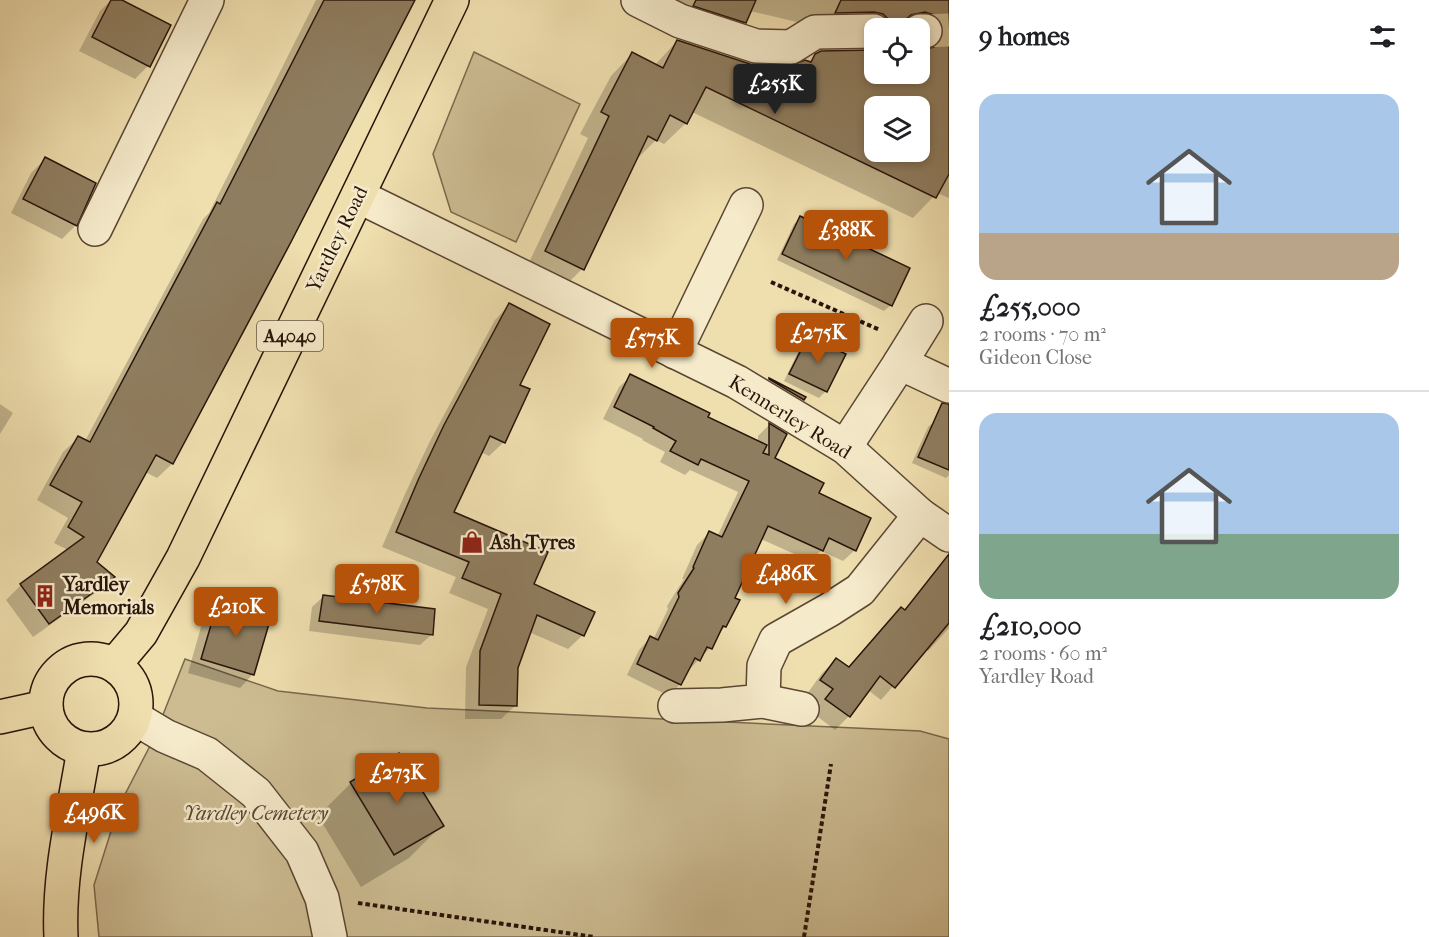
<!DOCTYPE html>
<meta charset="utf-8">
<style>
:root{--surface:#fff;--page:#f6f6f6;--text:#202124;--muted:#757577;--line:#e0e0e0;--accent:#b45309}
body{margin:0;font-family:"IM FELL French Canon",serif;background:var(--page);color:var(--text);height:100vh;display:flex;flex-direction:column;font-size:22px;white-space:nowrap}
*{box-sizing:border-box;margin:0}
p{font-size:20px;color:var(--muted)}
.icon{flex:none;width:33px;height:33px;fill:none;stroke:currentColor;stroke-width:2;stroke-linecap:round;stroke-linejoin:round}
.map{position:relative;flex:1;overflow:hidden}
.details{display:flex;flex-direction:column;background:var(--surface);width:480px}
.details>*{flex:none}
.tools{position:absolute;left:864px;top:18px;display:grid;gap:12px}
.tools a{display:grid;place-items:center;width:66px;height:66px;border-radius:12px;background:var(--surface);box-shadow:0 3px 9px #0003;font-size:30px}
.price{position:absolute;translate:-50% -51px;padding:0 14px;border-radius:6px;background:var(--accent);color:#fff;font-size:20px;line-height:39px;filter:drop-shadow(0 2px 3px #0008)}
.price::after{content:'';position:absolute;left:50%;top:36px;width:18px;height:14px;margin-left:-9px;background:inherit;clip-path:polygon(0 0,100% 0,50% 100%)}
.price.selected{background:#222;color:#fff}
ul{padding:0;list-style:none}
li{display:grid;align-content:center;gap:12px;height:318px;padding:0 30px}
li+li{border-top:2px solid var(--line)}
li span{display:grid;place-items:center;height:186px;border-radius:18px;color:#555}
li>.icon{margin-inline-start:auto}
span .icon{width:108px;height:108px;fill:#fffc;stroke-width:1}
li b{font-size:26px}
h2{display:flex;justify-content:space-between;align-items:center;height:72px;padding:0 30px;font-size:26px}
main{display:flex;flex:1;min-height:0}
.map>svg:first-child{display:block}
.green{fill:#cdbc92;stroke:#7a684e;stroke-width:1.5}
.shadow{fill:#0003;fill-rule:evenodd}
.building{fill:#8f7d5f;stroke:#28140a;stroke-width:1.5;fill-rule:evenodd}
.lines{fill:none;stroke-linecap:round;stroke-linejoin:round}
.minor-tunnel{stroke:#c7b68d;stroke-width:33;stroke-dasharray:33 16;stroke-linecap:butt}
.minor-casing{stroke:#5a4633;stroke-width:36}
.major-casing{stroke:#28140a;stroke-width:36}
.path{stroke:#28140a;stroke-width:4;stroke-dasharray:4.5 3;stroke-linecap:butt}
.minor{stroke:#f5eaca;stroke-width:33}
.major{stroke:#efdeae;stroke-width:33}
.labels{text-anchor:middle;dominant-baseline:central;stroke-width:5;stroke-linejoin:round;paint-order:stroke}
.shield{fill:#f5eaca;stroke:#665444;stroke-width:1.5}
.shield-label{font-size:18px;font-weight:bold;fill:#28140a}
.street-label{font-size:20px;fill:#28140a;stroke:#f5eaca}
.poi-label{font-size:20px;font-weight:bold;fill:#28140a;stroke:#f5eaca;text-anchor:start}
.park-label{font-size:20px;font-style:italic;fill:#5a4633;stroke:#f5eaca}
</style>
<main>
<div class="map">
<svg width="949" height="937" viewBox="0 0 949 937">
<rect width="100%" height="100%" fill="#efdeae"/>
<filter id="stains"><feTurbulence type="fractalNoise" baseFrequency=".00333" numOctaves="4"/><feColorMatrix values="0 0 0 0 .2 0 0 0 0 .09 0 0 0 0 .02 0 0 0 .5 -.17"/></filter>
<radialGradient id="worn" r=".72"><stop offset=".6" stop-color="#630" stop-opacity="0"/><stop offset="1" stop-color="#630" stop-opacity=".3"/></radialGradient>
<g class="green">
<polygon points="474,52 580,104 516,242 451,212 433,154"/>
<polygon points="185,659 278,691 427,708 920,731 949,739 949,937 99,937 94,885 119,806 153,740"/>
</g>
<g class="shadow">
<polygon points="111,0 119,0 148,66 135,79 79,51 100,11"/>
<polygon points="316,0 413,0 172,464 157,478 145,472 95,563 112,577 98,591 33,637 6,600 21,585 68,550 54,543 68,518 37,500 63,452 78,438 85,441 203,219 209,213"/>
<path d="M653 0H949V198L937 193 913 218 692 112 686 123 664 144 656 140 634 162 582 269 561 290 524 273 588 138 580 134 611 76 632 54 654 66 677 41 783 77 793 67 809 63 816 55 871 51 869 44 818 27 750 11 745 22 723 44ZM874 28H920L922 51 920 50V74H874ZM874 106H920V152H874Z"/>
<polygon points="45,159 76,225 62,239 11,213 31,173"/>
<polygon points="800,218 891,305 884,311 777,260 794,224"/>
<polygon points="509,305 518,386 504,442 489,456 481,452 452,513 532,585 583,635 568,649 529,632 516,668 516,705 501,719 465,719 466,667 488,609 449,593 456,577 382,547 405,494 430,441 495,320"/>
<polygon points="809,338 844,355 825,392 819,398 784,381 802,344"/>
<polygon points="631,376 706,418 758,442 758,436 769,425 773,459 817,494 855,550 843,561 821,551 810,561 761,539 733,599 725,627 717,635 710,648 688,671 680,684 669,696 627,675 639,650 650,638 653,640 668,609 667,606 684,579 682,579 697,545 709,533 717,537 738,492 690,470 685,475 660,462 665,452 642,440 643,439 603,419 619,387"/>
<polygon points="0,404 13,413 0,434"/>
<polygon points="935,421 949,427 949,475 946,478 912,463 928,427"/>
<polygon points="941,566 949,572 949,628 941,637 928,651 926,649 881,700 868,690 849,716 835,730 813,713 820,703 807,694 822,673 836,660 848,668 887,622 901,609 903,611"/>
<polygon points="323,597 431,635 420,645 309,631 312,607"/>
<polygon points="218,603 253,674 240,688 188,673 204,616"/>
<polygon points="351,783 442,825 409,858 361,887 318,816"/>
</g>
<g class="building">
<polygon points="111,0 122,0 171,25 150,67 92,37"/>
<polygon points="324,0 415,0 291,242 173,464 156,455 97,562 115,577 49,624 20,584 84,537 68,527 82,502 50,485 78,436 90,442 217,202 220,204"/>
<polygon points="696,0 756,0 746,23 693,6"/>
<path d="M841 0H949V174L936 198 706 87 687 124 670 115 657 141 648 136 584 270 545 251 609 116 601 112 632 52 663 68 677 40 750 64 761 65 786 77 792 65 805 60 811 62 815 54 821 51 874 50V74H920V50L934 47 941 40 944 32 941 22 934 15 925 12 911 15 904 21 902 28H892L890 21 883 14 874 12 835 13ZM874 106H920V152H874Z"/>
<polygon points="45,157 96,183 77,226 23,199"/>
<polygon points="800,216 910,268 892,306 782,254"/>
<polygon points="509,303 550,324 520,385 530,389 505,443 490,436 454,512 548,552 534,584 595,612 584,636 537,615 518,668 517,706 479,705 480,651 501,594 462,578 469,562 396,532 419,478 444,425"/>
<polygon points="808,336 846,354 827,392 789,374"/>
<polygon points="630,374 710,413 708,417 767,445 763,453 769,455 769,423 787,434 775,458 824,483 819,493 871,518 856,551 829,538 823,551 768,526 735,598 740,600 726,627 723,626 712,649 707,647 700,661 695,658 681,685 637,664 650,636 658,640 679,597 678,593 694,568 693,567 709,531 722,537 749,481 701,459 698,465 670,451 676,441 653,428 654,427 614,407"/>
<polygon points="769,378 806,397 804,400 769,379"/>
<polygon points="942,403 949,404 949,470 918,457"/>
<polygon points="949,554 949,623 895,688 880,676 850,717 825,699 833,689 820,680 836,658 849,667 901,607 905,610"/>
<polygon points="323,595 435,609 433,635 319,621"/>
<polygon points="218,601 271,617 254,675 201,659"/>
<polygon points="399,753 444,826 394,855 350,782"/>
</g>
<g class="lines">
<polyline class="minor-tunnel" points="925,31 949,30"/>
<g class="minor-casing">
<g id="minor">
<polyline points="638,0 680,21 756,46 791,47 815,32 874,31"/>
<polyline points="920,31 925,31"/>
<polyline points="358,196 737,382 845,447 920,515 949,535"/>
<polyline points="95,229 207,0"/>
<polyline points="675,352 746,205"/>
<polyline points="900,363 926,321"/>
<polyline points="845,447 900,363 949,386"/>
<polyline points="763,701 802,709"/>
<polyline points="675,706 722,705 763,701 764,666 776,640 829,610 860,590 920,515"/>
<polyline points="135,718 165,736 207,754 256,793 302,852 322,898 330,937"/>
</g>
</g>
<g class="major-casing">
<g id="major">
<circle cx="91" cy="704" r="45"/>
<polyline points="115,664 141,633 183,558 452,0"/>
<polyline points="0,717 45,707"/>
<path d="M61 937C58 874 74 811 84 749"/>
</g>
</g>
<g class="path">
<polyline points="771,282 880,330"/>
<polyline points="358,903 594,937"/>
<polyline points="804,937 831,764"/>
</g>
<use href="#minor" class="minor"/>
<use href="#major" class="major"/>
</g>
<defs>
<g id="shop-bare" transform="scale(1.8)"><path d="M-5-2.5h2.3a2.7 3.5 0 0 1 5.4 0H5L5.5 6h-11ZM-1.5-2.5h3a1.5 2.3 0 0 0-3 0Z" fill="#8f2418" stroke="#f5eaca" stroke-width="2.5" paint-order="stroke"/></g>
<g id="building-bare" transform="scale(1.8)"><path d="M-4-6H4V6H1V3H-1V6H-4ZM-2.5-4.3h1.7v1.8h-1.7ZM.8-4.3h1.7v1.8H.8ZM-2.5-1h1.7V.8h-1.7ZM.8-1h1.7V.8H.8Z" fill="#8f2418" stroke="#f5eaca" stroke-width="2.5" paint-order="stroke"/></g>
</defs>
<g fill-rule="evenodd">
<use href="#shop-bare" x="472" y="542"/>
<use href="#building-bare" x="45" y="596"/>
</g>
<g class="labels">
<rect class="shield" x="257" y="321" width="66" height="30" rx="4.5"/>
<g class="shield-label">
<text x="290" y="336">A4040</text>
</g>
<g class="street-label">
<text transform="translate(337 239) rotate(-64)">Yardley Road</text>
<text transform="translate(790 417) rotate(32)">Kennerley Road</text>
</g>
<g class="poi-label">
<text x="490" y="542">Ash Tyres</text>
<text x="63" y="584">Yardley<tspan x="63" dy="23">Memorials</tspan></text>
</g>
<g class="park-label">
<text x="256" y="813">Yardley Cemetery</text>
</g>
</g>
<rect width="100%" height="100%" filter="url(#stains)"/>
<rect width="100%" height="100%" fill="url(#worn)"/>
</svg>
<div class="tools">
<a><svg class="icon" aria-label="locate" viewBox="0 0 24 24"><circle cx="12" cy="12" r="6"/><path d="M12 2v4M12 18v4M2 12h4M18 12h4"/></svg></a>
<a><svg class="icon" aria-label="layers" viewBox="0 0 24 24"><path d="M12 4l9 5-9 5-9-5zM3 14l9 5 9-5"/></svg></a>
</div>
<b class="price selected" style="left:775px;top:115px">£255K</b>
<b class="price" style="left:846px;top:261px">£388K</b>
<b class="price" style="left:818px;top:364px">£275K</b>
<b class="price" style="left:652px;top:369px">£575K</b>
<b class="price" style="left:786px;top:605px">£486K</b>
<b class="price" style="left:377px;top:615px">£578K</b>
<b class="price" style="left:236px;top:638px">£210K</b>
<b class="price" style="left:397px;top:804px">£273K</b>
<b class="price" style="left:94px;top:844px">£496K</b>
</div>
<section class="details">
<h2>9 homes<svg class="icon" aria-label="filters" viewBox="0 0 24 24"><path d="M4 7h16M4 17h16"/><circle cx="9" cy="7" r="2"/><circle cx="15" cy="17" r="2"/></svg></h2>
<ul>
<li><span style="background:linear-gradient(#a9c7e8 75%,#b9a48a 0)"><svg class="icon" aria-label="home" viewBox="0 0 24 24"><path d="M3 11l9-7 9 7M6 9v11h12V9"/></svg></span><div><b>£255,000</b><p>2 rooms · 70 m²</p><p>Gideon Close</p></div></li>
<li><span style="background:linear-gradient(#a9c7e8 65%,#7fa58c 0)"><svg class="icon" aria-label="home" viewBox="0 0 24 24"><path d="M3 11l9-7 9 7M6 9v11h12V9"/></svg></span><div><b>£210,000</b><p>2 rooms · 60 m²</p><p>Yardley Road</p></div></li>
</ul>
</section>
</main>
